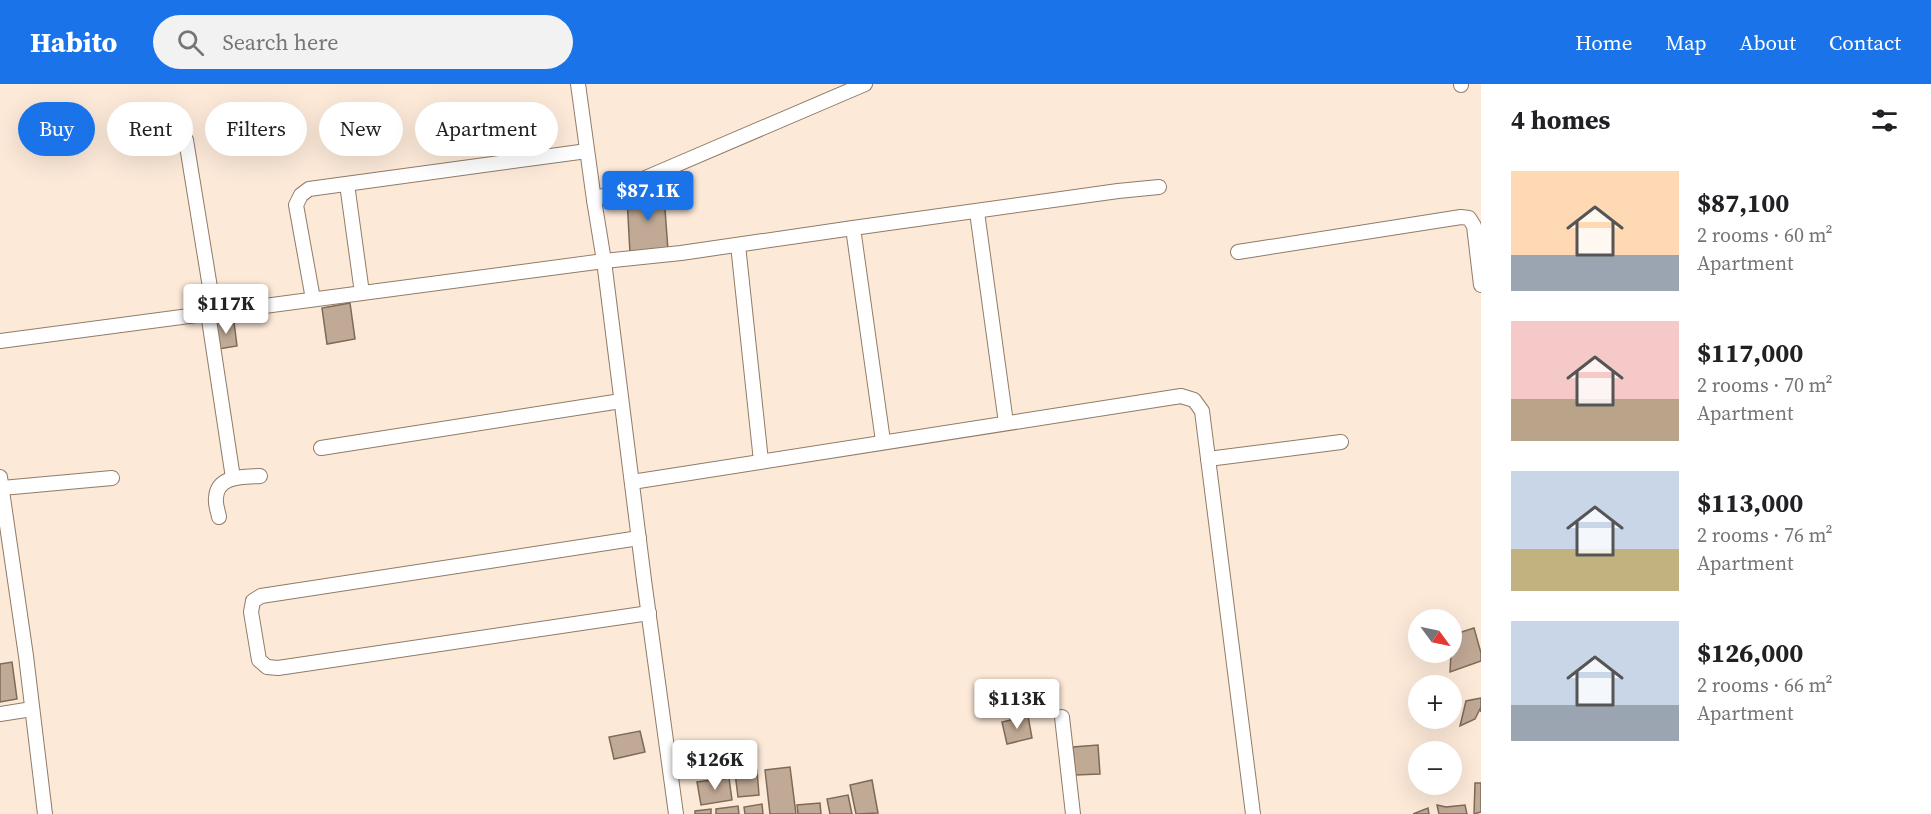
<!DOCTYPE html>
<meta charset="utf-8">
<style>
:root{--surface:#fff;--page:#f2f2f2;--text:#202124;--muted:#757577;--accent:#1a73e8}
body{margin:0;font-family:"Source Serif 4",serif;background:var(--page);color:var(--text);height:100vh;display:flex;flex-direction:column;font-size:22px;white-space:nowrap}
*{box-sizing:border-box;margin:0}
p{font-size:20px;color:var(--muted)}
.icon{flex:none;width:33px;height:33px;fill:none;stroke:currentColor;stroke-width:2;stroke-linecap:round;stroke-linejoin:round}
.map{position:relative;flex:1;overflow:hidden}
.sheet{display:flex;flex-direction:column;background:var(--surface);width:450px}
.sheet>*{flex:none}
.top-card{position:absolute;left:18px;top:18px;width:570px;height:54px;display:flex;gap:12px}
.needle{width:39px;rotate:123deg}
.controls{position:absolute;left:1408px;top:525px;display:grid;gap:12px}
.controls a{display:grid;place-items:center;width:54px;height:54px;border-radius:50%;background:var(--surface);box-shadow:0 6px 24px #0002;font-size:30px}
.price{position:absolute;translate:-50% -51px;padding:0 14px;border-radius:6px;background:#fff;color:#222;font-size:20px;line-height:39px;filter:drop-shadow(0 2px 3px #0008)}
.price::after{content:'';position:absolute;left:50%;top:36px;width:18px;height:14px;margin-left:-9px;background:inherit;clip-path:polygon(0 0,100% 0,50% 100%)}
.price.on{background:var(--accent);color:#fff}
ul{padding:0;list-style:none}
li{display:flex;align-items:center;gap:18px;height:150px;padding:0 30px}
li span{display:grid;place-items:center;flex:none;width:168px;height:120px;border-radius:0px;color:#555}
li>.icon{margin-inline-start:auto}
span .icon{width:72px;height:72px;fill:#fffc;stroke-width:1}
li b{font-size:26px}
h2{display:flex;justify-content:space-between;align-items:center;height:72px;padding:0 30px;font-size:26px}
.tag{padding:0 21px;border-radius:27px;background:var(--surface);box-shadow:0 6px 24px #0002;font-size:21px;line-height:54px}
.tag.on{background:var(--accent);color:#fff}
header{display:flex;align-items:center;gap:36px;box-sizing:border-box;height:84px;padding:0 30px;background:var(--accent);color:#fff}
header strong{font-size:28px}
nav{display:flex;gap:33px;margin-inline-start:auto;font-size:21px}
.search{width:420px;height:54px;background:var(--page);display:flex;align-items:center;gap:15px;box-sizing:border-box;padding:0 21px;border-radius:33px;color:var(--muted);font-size:22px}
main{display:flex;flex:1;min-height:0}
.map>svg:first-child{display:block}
.building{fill:#c0a995;stroke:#7e6a57;stroke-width:1.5}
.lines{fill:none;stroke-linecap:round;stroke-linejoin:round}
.street-casing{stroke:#917b68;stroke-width:16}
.street{stroke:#fff;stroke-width:14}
</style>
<header>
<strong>Habito</strong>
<div class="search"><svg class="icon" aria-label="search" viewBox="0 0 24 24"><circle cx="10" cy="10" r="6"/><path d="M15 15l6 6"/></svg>Search here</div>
<nav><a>Home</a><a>Map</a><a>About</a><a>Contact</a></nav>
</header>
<main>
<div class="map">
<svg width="1481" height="730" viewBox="0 0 1481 730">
<rect width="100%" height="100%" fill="#fce9d8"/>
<g class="building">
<polygon points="663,98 668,166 630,169 627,114 654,111 654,100"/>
<polygon points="350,219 355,255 327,260 322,224"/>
<polygon points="234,238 237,262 219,265 215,239"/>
<polygon points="1474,544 1481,569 1481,577 1450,588 1452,551"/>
<polygon points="12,578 17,615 0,618 0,580"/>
<polygon points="1481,614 1481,628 1480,625 1475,635 1460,642 1466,617"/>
<polygon points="1028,632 1032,654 1007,660 1002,638"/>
<polygon points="640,647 645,668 614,675 609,653"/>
<polygon points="1098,661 1100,690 1075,691 1073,663"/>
<polygon points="790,683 796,730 770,730 765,686"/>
<polygon points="757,686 759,711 738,713 735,689"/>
<polygon points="729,694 732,716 701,721 697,698"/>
<polygon points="872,696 878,729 856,730 850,701"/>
<polygon points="1475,699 1481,699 1481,728 1474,730"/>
<polygon points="848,711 852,730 830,730 827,715"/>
<polygon points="820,719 821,730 798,730 797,721"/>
<polygon points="762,720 763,730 745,730 744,723"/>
<polygon points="1437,721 1446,723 1465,721 1467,730 1439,730"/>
<polygon points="738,722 739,730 716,730 716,725"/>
<polygon points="1428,724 1429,730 1413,730"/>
<polygon points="711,725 711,730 695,730 695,727"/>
</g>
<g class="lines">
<g class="street-casing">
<g id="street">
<polyline points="578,0 594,116 604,177 644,496 676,730"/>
<polyline points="1461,0 1461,1"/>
<polyline points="186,56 214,228"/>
<polyline points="347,100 362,209"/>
<polyline points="594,116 865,0"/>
<polyline points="977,128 1006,339"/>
<polyline points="738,161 761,377"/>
<polyline points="1238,168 1461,133 1469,134 1474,142 1481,201"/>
<polyline points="313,215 296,121 301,111 309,105 587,67"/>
<polyline points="208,229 233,394"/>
<polyline points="0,257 604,177 681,169 853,144"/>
<polyline points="883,357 853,144 1118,107 1159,103"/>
<polyline points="321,364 621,317"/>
<polyline points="1208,375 1341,358"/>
<polyline points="0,393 26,572 45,730"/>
<polyline points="632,398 1181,312 1194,316 1202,327 1253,730"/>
<polyline points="2,404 112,394"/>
<path d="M219 433C218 427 215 420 216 414 217 391 244 393 260 392"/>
<polyline points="639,454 261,512 253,517 251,528 259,576 267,583 278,584 649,529"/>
<polyline points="0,630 32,625"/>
<polyline points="1062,633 1073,730"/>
</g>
</g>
<use href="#street" class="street"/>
</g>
</svg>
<div class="controls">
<a><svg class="needle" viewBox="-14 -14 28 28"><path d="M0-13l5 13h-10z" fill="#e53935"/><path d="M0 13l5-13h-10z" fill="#757577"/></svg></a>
<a>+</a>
<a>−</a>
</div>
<b class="price on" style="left:648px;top:138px">$87.1K</b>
<b class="price" style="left:226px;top:251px">$117K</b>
<b class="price" style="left:1017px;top:646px">$113K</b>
<b class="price" style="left:715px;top:707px">$126K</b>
<div class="top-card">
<a class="tag on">Buy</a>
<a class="tag">Rent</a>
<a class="tag">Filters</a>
<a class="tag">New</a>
<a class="tag">Apartment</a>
</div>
</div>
<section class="sheet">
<h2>4 homes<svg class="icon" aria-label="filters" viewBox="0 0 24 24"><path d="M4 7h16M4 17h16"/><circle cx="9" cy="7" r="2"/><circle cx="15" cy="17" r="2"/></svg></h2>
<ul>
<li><span style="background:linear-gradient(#ffd9b3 70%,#9aa5b1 0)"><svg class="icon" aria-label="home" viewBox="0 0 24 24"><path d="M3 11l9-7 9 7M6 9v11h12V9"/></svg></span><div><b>$87,100</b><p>2 rooms · 60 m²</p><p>Apartment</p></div></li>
<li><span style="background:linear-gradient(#f6c9c9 65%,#b9a48a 0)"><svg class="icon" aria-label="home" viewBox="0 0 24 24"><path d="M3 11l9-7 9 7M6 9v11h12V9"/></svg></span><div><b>$117,000</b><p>2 rooms · 70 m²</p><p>Apartment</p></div></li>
<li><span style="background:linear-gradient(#c9d6e8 65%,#c2b280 0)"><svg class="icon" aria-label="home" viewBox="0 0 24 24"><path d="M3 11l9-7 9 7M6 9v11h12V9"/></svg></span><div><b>$113,000</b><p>2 rooms · 76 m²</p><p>Apartment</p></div></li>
<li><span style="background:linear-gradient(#c9d6e8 70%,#9aa5b1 0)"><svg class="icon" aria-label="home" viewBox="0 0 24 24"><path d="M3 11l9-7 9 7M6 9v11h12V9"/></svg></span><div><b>$126,000</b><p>2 rooms · 66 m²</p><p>Apartment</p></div></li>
</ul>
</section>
</main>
